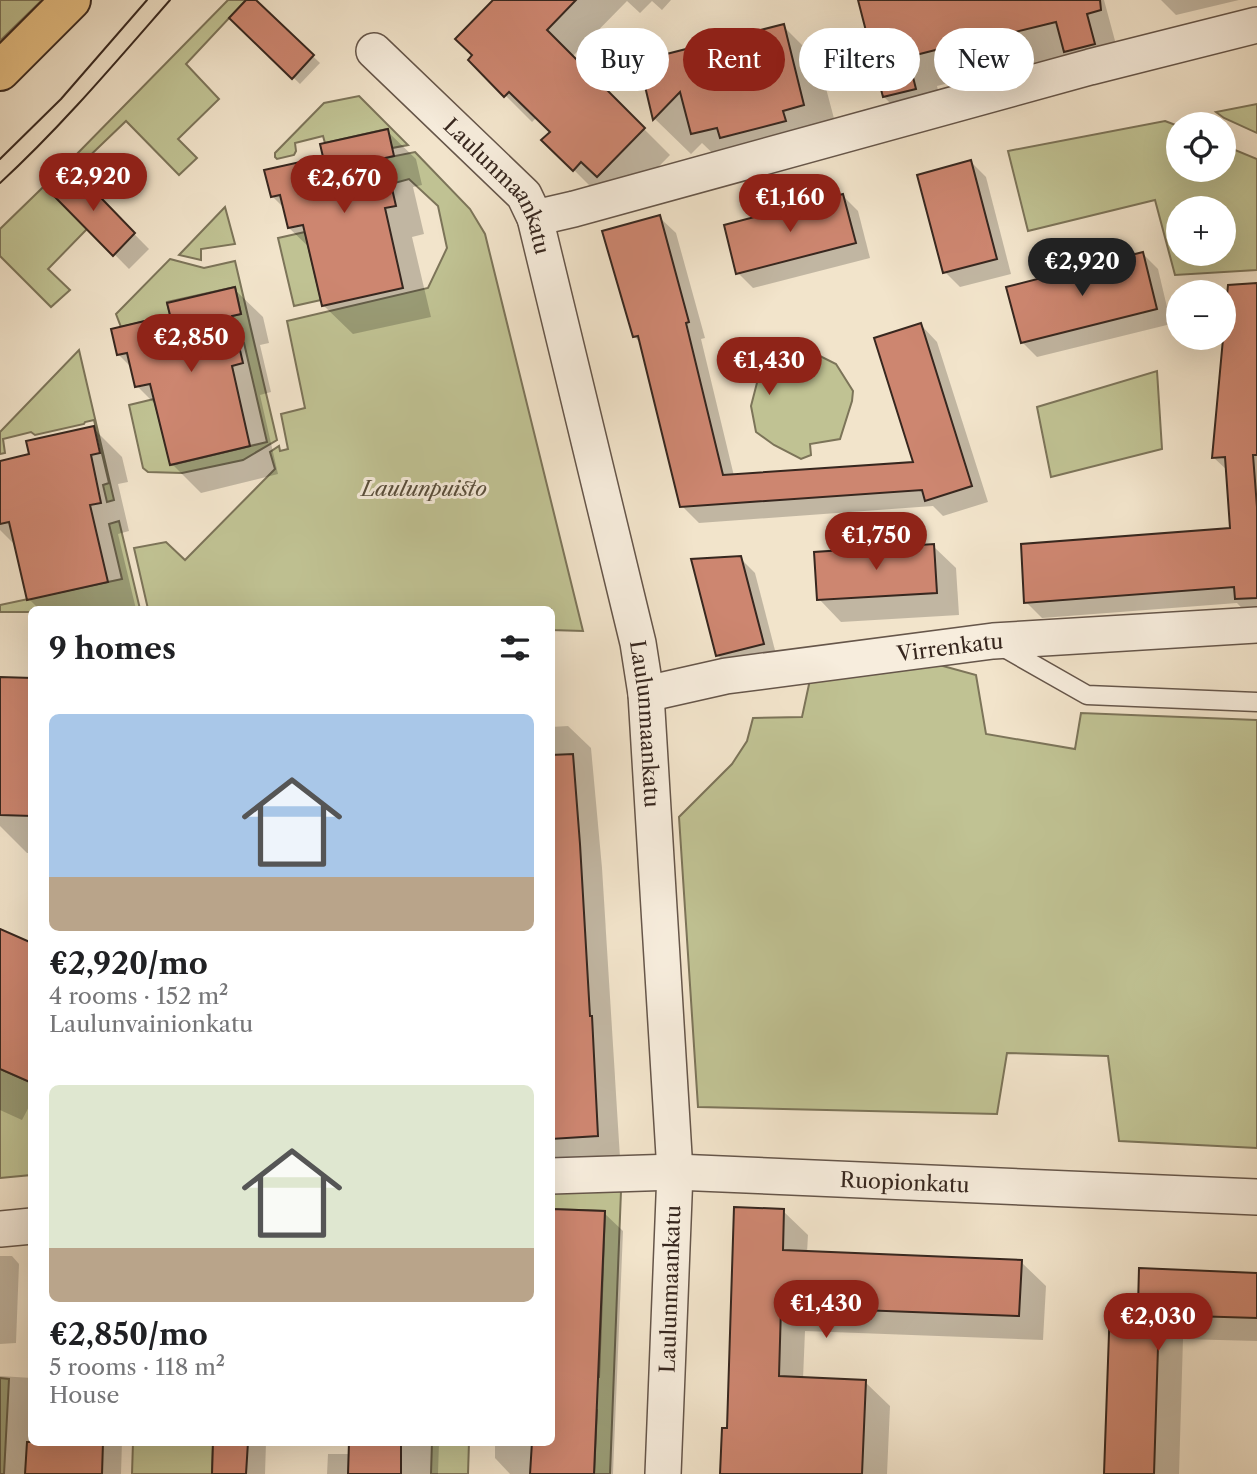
<!DOCTYPE html>
<meta charset="utf-8">
<style>
:root{--surface:#fff;--page:#f6f6f6;--text:#202124;--muted:#757577;--accent:#8f2418}
body{margin:0;font-family:"Libre Caslon Text",serif;background:var(--page);color:var(--text);height:100vh;display:flex;flex-direction:column;font-size:26px;white-space:nowrap}
*{box-sizing:border-box;margin:0}
p{font-size:23px;color:var(--muted)}
.icon{flex:none;width:38px;height:38px;fill:none;stroke:currentColor;stroke-width:2;stroke-linecap:round;stroke-linejoin:round}
.map{position:relative;flex:1;overflow:hidden}
.panel{position:absolute;left:28px;top:606px;width:527px;height:840px;display:flex;flex-direction:column;background:var(--surface);border-radius:10px;box-shadow:0 7px 28px #0002}
.panel>*{flex:none}
.guide{position:absolute;left:576px;top:28px;width:576px;height:63px;display:flex;gap:14px}
.controls{position:absolute;left:1166px;top:112px;display:grid;gap:14px}
.controls a{display:grid;place-items:center;width:70px;height:70px;border-radius:50%;background:var(--surface);box-shadow:0 7px 28px #0002;font-size:35px}
.price{position:absolute;translate:-50% -60px;padding:0 16px;border-radius:24px;background:var(--accent);color:#fff;font-size:23px;line-height:46px;filter:drop-shadow(0 2px 4px #0008)}
.price::after{content:'';position:absolute;left:50%;top:42px;width:21px;height:16px;margin-left:-10px;background:inherit;clip-path:polygon(0 0,100% 0,50% 100%)}
.price.current{background:#222;color:#fff}
ul{padding:0;list-style:none}
li{display:grid;align-content:center;gap:14px;height:371px;padding:0 21px}
li span{display:grid;place-items:center;height:217px;border-radius:10px;color:#555}
li>.icon{margin-inline-start:auto}
span .icon{width:126px;height:126px;fill:#fffc;stroke-width:1}
li b{font-size:30px}
h2{display:flex;justify-content:space-between;align-items:center;height:84px;padding:0 21px;font-size:30px}
.pill{padding:0 24px;border-radius:32px;background:var(--surface);box-shadow:0 7px 28px #0002;font-size:24px;line-height:63px}
.pill.current{background:var(--accent);color:#fff}
.map>svg:first-child{display:block}
.green{fill:#c0c293;stroke:#7c7459;stroke-width:2;fill-rule:evenodd}
.shadow{fill:#0003}
.building{fill:#cd8670;stroke:#37271f;stroke-width:2}
.lines{fill:none;stroke-linecap:round;stroke-linejoin:round}
.lane-casing{stroke:#66564a;stroke-width:21}
.street-casing{stroke:#66564a;stroke-width:38}
.highway-casing{stroke:#37271f;stroke-width:42}
.lane{stroke:#f7eddd;stroke-width:18}
.street{stroke:#f7eddd;stroke-width:35}
.highway{stroke:#e9c286;stroke-width:38}
.tram{stroke:#37271f;stroke-width:2}
.labels{text-anchor:middle;dominant-baseline:central;stroke-width:6;stroke-linejoin:round;paint-order:stroke}
.street-label{font-size:21px;fill:#37271f;stroke:#f7eddd}
.park-label{font-size:21px;font-style:italic;fill:#594e3c;stroke:#f7eddd}
</style>
<div class="map">
<svg width="1257" height="1474" viewBox="0 0 1257 1474">
<rect width="100%" height="100%" fill="#f2e4cb"/>
<filter id="stains"><feTurbulence type="fractalNoise" baseFrequency=".00286" numOctaves="4"/><feColorMatrix values="0 0 0 0 .2 0 0 0 0 .09 0 0 0 0 .02 0 0 0 .5 -.17"/></filter>
<radialGradient id="worn" r=".72"><stop offset=".6" stop-color="#630" stop-opacity="0"/><stop offset="1" stop-color="#630" stop-opacity=".3"/></radialGradient>
<g class="green">
<polygon points="0,0 42,0 0,41"/>
<polygon points="228,0 246,0 186,64 219,99 178,139 197,158 179,175 126,121 52,192 87,229 48,269 70,290 51,307 0,256 0,229 71,160"/>
<polygon points="359,96 408,145 392,148 387,129 325,143 323,136 295,143 296,151 294,155 277,159 275,157 275,153 324,103"/>
<polygon points="1257,104 1257,133 1224,118 1216,112"/>
<path d="M1165 121 1178 126V170H1223V145L1257 159V270L1175 275 1155 200 1028 231 1008 151ZM1178 208H1223V254H1178Z"/>
<polygon points="415,152 470,209 485,234 583,631 551,630 551,609 148,609 134,548 166,542 185,560 275,469 270,452 279,446 280,451 288,449 281,414 305,408 287,321 428,288 447,248 438,206 409,179 391,184 385,158"/>
<polygon points="225,207 235,244 201,249 201,260 179,255"/>
<polygon points="305,232 321,300 294,306 278,238"/>
<polygon points="170,259 204,268 235,261 277,440 243,460 182,473 148,472 143,468 129,405 154,399 171,465 267,442 244,343 238,344 232,316 241,314 235,287 167,302 170,315 121,327 116,314"/>
<polygon points="79,350 114,500 107,502 103,485 109,483 94,420 85,422 84,424 35,435 31,432 3,439 5,453 0,454 0,432"/>
<polygon points="803,355 820,356 836,364 853,391 852,401 840,439 810,444 811,455 801,459 774,445 756,432 751,406 759,375 776,361"/>
<polygon points="1157,371 1162,449 1051,477 1037,407"/>
<polygon points="119,521 140,609 32,609 31,612 0,612 0,605 122,579 109,524"/>
<polygon points="932,663 976,675 986,734 1075,749 1081,713 1257,720 1257,1148 1119,1141 1108,1056 1007,1053 997,1114 698,1107 679,817 732,764 747,741 753,718 802,717 811,675"/>
<polygon points="0,1069 32,1083 31,1175 0,1178"/>
<polygon points="551,1185 621,1191 610,1474 594,1474 597,1410 551,1374 599,1377 605,1211 551,1209"/>
<polygon points="0,1378 9,1379 4,1474 0,1474"/>
<polygon points="133,1442 213,1442 212,1474 132,1474"/>
<polygon points="432,1442 469,1442 468,1474 431,1474"/>
</g>
<g class="shadow">
<polygon points="248,0 254,0 320,63 300,84 231,18"/>
<polygon points="496,0 671,0 662,10 652,1 640,13 627,1 572,57 670,155 624,202 600,196 544,140 552,132 537,117 532,122 470,60"/>
<polygon points="860,0 1104,0 1124,74 1069,55 1034,64 1032,62 937,86 945,118 914,126 884,97"/>
<polygon points="1161,0 1239,0 1176,15"/>
<polygon points="783,26 819,62 840,141 729,169 702,143 691,154 655,119 641,62"/>
<polygon points="387,131 416,159 422,185 413,187 424,234 412,237 431,317 353,334 324,306 311,249 289,228 285,209 272,196"/>
<polygon points="971,162 986,177 1011,274 960,287 945,272"/>
<polygon points="74,173 149,249 129,269 54,193"/>
<polygon points="843,196 858,211 870,258 753,288 738,273"/>
<polygon points="659,217 676,233 705,338 701,339 734,476 915,463 921,325 937,342 988,502 943,516 933,506 699,523 682,506 642,345 634,336"/>
<polygon points="1143,254 1158,269 1171,324 1037,357 1022,342"/>
<polygon points="1257,285 1257,620 1253,620 1237,603 1042,618 1026,602 1232,530 1228,471 1213,457"/>
<polygon points="234,289 263,317 269,343 260,345 271,392 260,395 278,474 201,493 172,464 158,407 137,386 132,368 119,355 113,330 172,316"/>
<polygon points="93,428 122,457 128,482 118,484 129,531 118,534 136,609 39,609 29,599 17,547 0,530 0,462 31,455"/>
<polygon points="933,546 956,568 959,615 841,622 819,599"/>
<polygon points="740,558 755,573 777,658 732,670 717,655"/>
<polygon points="0,679 32,680 32,853 27,853 0,826"/>
<polygon points="568,726 591,748 602,868 620,1158 559,1161 551,1154 551,727"/>
<polygon points="0,949 32,963 32,1101 22,1120 0,1110"/>
<polygon points="551,1211 604,1213 623,1231 613,1474 510,1474 495,1458 495,1442 551,1442 555,1268 551,1265"/>
<polygon points="783,1211 808,1235 807,1253 1021,1262 1046,1286 1043,1340 805,1331 803,1379 865,1382 890,1406 887,1474 721,1474 729,1430"/>
<polygon points="0,1256 12,1256 19,1264 16,1343 0,1344"/>
<polygon points="1257,1275 1257,1341 1183,1339 1179,1474 1106,1474 1139,1307"/>
<polygon points="0,1376 32,1378 32,1442 122,1442 121,1474 0,1474"/>
<polygon points="214,1442 266,1442 265,1474 213,1474"/>
<polygon points="351,1442 439,1442 438,1474 327,1474 328,1454 350,1454"/>
</g>
<g class="building">
<polygon points="246,0 256,0 314,55 292,79 229,18"/>
<polygon points="493,0 576,0 547,30 645,128 597,177 581,162 573,171 541,140 550,132 509,92 504,97 468,60 472,55 455,39"/>
<polygon points="858,0 1100,0 1101,10 1087,14 1095,44 1064,52 1056,22 1003,35 1002,33 908,57 916,89 883,97"/>
<polygon points="784,24 804,105 783,111 786,121 720,138 717,128 691,134 680,92 653,120 639,61"/>
<polygon points="388,129 394,156 385,158 396,206 385,208 403,288 322,306 303,225 288,228 280,195 271,197 264,170 323,157 320,144"/>
<polygon points="971,160 997,259 943,273 917,175"/>
<polygon points="74,170 135,233 113,256 51,193"/>
<polygon points="843,194 856,243 736,274 724,225"/>
<polygon points="660,215 689,322 686,323 723,475 913,462 874,338 921,323 972,486 925,501 922,490 680,507 638,336 633,337 602,231"/>
<polygon points="1143,252 1157,309 1021,343 1006,287"/>
<polygon points="1257,283 1257,455 1253,455 1257,507 1257,598 1235,599 1234,587 1024,603 1021,544 1230,528 1225,457 1212,458 1228,285"/>
<polygon points="235,287 241,314 232,316 243,363 232,366 250,446 170,465 150,384 135,387 127,353 117,355 111,329 170,315 167,303"/>
<polygon points="94,426 100,453 91,455 101,503 90,505 108,582 27,600 9,522 0,524 0,461 29,454 26,441"/>
<polygon points="934,544 937,593 817,600 814,552"/>
<polygon points="741,556 764,644 716,656 691,559"/>
<polygon points="0,677 32,678 32,816 0,815"/>
<polygon points="573,754 580,844 590,1016 592,1016 598,1136 551,1139 551,755"/>
<polygon points="0,929 32,943 32,1083 0,1069"/>
<polygon points="734,1207 784,1209 783,1250 1022,1260 1019,1316 781,1307 779,1376 866,1380 862,1474 720,1474 722,1428 727,1428"/>
<polygon points="551,1209 605,1211 594,1474 530,1474 532,1442 551,1442 551,1319 553,1254 551,1254"/>
<polygon points="1139,1268 1257,1273 1257,1318 1159,1315 1154,1474 1104,1474 1110,1305 1138,1306"/>
<polygon points="27,1442 103,1442 102,1474 25,1474"/>
<polygon points="213,1442 248,1442 246,1474 212,1474"/>
<polygon points="349,1442 401,1442 401,1474 348,1474"/>
</g>
<g class="lines">
<g class="lane-casing">
<polyline id="lane" points="1001,646 1087,695 1257,702"/>
</g>
<g class="street-casing">
<g id="street">
<path id="s1" d="M374 51 524 195 535 218 638 643 646 694 675 1172 663 1474"/>
<polyline points="535,218 574,209 1090,67 1257,25"/>
<path id="s2" d="M646 694 726 676 993 641 1257 625"/>
<path id="s3" d="M551 1176 675 1172 1257 1197"/>
<polyline points="0,1229 32,1226"/>
</g>
</g>
<g class="highway-casing">
<polyline id="highway" points="0,71 71,0"/>
</g>
<use href="#lane" class="lane"/>
<use href="#street" class="street"/>
<use href="#highway" class="highway"/>
<g class="tram">
<polyline points="0,159 61,99 147,0"/>
<path d="M0 183C61 127 115 63 170 0"/>
</g>
</g>
<g class="labels">
<g class="street-label">
<text stroke="none"><textPath href="#s1" startOffset="186">Laulunmaankatu</textPath></text>
<text stroke="none"><textPath href="#s2" startOffset="308">Virrenkatu</textPath></text>
<text stroke="none"><textPath href="#s1" startOffset="752">Laulunmaankatu</textPath></text>
<text stroke="none"><textPath href="#s3" startOffset="354">Ruopionkatu</textPath></text>
<text transform="translate(670 1289) rotate(-88)">Laulunmaankatu</text>
</g>
<g class="park-label">
<text x="424" y="488">Laulunpuisto</text>
</g>
</g>
<rect width="100%" height="100%" filter="url(#stains)"/>
<rect width="100%" height="100%" fill="url(#worn)"/>
</svg>
<div class="controls">
<a><svg class="icon" aria-label="locate" viewBox="0 0 24 24"><circle cx="12" cy="12" r="6"/><path d="M12 2v4M12 18v4M2 12h4M18 12h4"/></svg></a>
<a>+</a>
<a>−</a>
</div>
<b class="price" style="left:93px;top:213px">€2,920</b>
<b class="price" style="left:344px;top:215px">€2,670</b>
<b class="price" style="left:790px;top:234px">€1,160</b>
<b class="price current" style="left:1082px;top:298px">€2,920</b>
<b class="price" style="left:191px;top:374px">€2,850</b>
<b class="price" style="left:769px;top:397px">€1,430</b>
<b class="price" style="left:876px;top:572px">€1,750</b>
<b class="price" style="left:826px;top:1340px">€1,430</b>
<b class="price" style="left:1158px;top:1353px">€2,030</b>
<div class="guide">
<a class="pill">Buy</a>
<a class="pill current">Rent</a>
<a class="pill">Filters</a>
<a class="pill">New</a>
</div>
<section class="panel">
<h2>9 homes<svg class="icon" aria-label="filters" viewBox="0 0 24 24"><path d="M4 7h16M4 17h16"/><circle cx="9" cy="7" r="2"/><circle cx="15" cy="17" r="2"/></svg></h2>
<ul>
<li><span style="background:linear-gradient(#a9c7e8 75%,#b9a48a 0)"><svg class="icon" aria-label="home" viewBox="0 0 24 24"><path d="M3 11l9-7 9 7M6 9v11h12V9"/></svg></span><div><b>€2,920/mo</b><p>4 rooms · 152 m²</p><p>Laulunvainionkatu</p></div></li>
<li><span style="background:linear-gradient(#dfe7d0 75%,#b9a48a 0)"><svg class="icon" aria-label="home" viewBox="0 0 24 24"><path d="M3 11l9-7 9 7M6 9v11h12V9"/></svg></span><div><b>€2,850/mo</b><p>5 rooms · 118 m²</p><p>House</p></div></li>
</ul>
</section>
</div>
